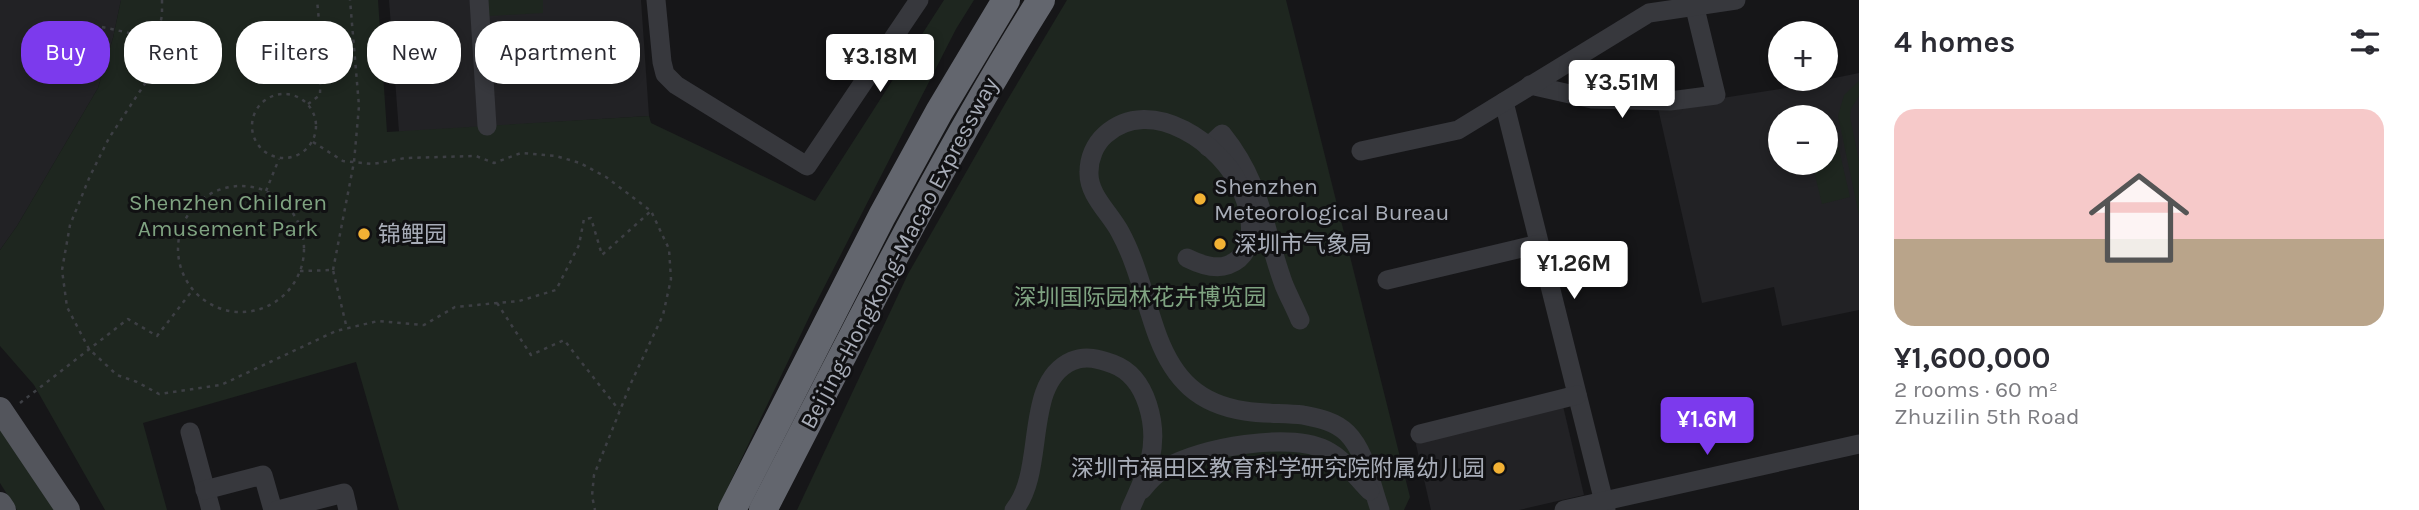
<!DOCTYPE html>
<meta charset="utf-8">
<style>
:root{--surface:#fff;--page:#f2f2f3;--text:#2b2b33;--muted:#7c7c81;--line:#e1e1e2;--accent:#7c3aed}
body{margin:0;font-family:Karla,"Noto Sans SC",sans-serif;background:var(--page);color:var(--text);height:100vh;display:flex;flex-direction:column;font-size:26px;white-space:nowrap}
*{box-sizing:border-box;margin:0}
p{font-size:23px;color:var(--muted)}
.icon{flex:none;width:38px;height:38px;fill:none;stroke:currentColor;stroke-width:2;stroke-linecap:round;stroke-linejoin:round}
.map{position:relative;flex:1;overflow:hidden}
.details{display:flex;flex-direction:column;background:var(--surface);width:560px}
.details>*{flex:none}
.hud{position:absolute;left:21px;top:21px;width:665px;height:63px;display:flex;gap:14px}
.tools{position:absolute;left:1768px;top:21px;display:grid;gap:14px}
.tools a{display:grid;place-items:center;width:70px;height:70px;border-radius:50%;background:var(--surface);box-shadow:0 4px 10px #0003;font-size:35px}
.price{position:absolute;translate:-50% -60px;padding:0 16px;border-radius:7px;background:#fff;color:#222;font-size:23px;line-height:46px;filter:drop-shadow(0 2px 4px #0008)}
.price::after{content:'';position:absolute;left:50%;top:42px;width:21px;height:16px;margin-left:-10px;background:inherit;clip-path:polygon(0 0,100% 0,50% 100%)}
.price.selected{background:var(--accent);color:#fff}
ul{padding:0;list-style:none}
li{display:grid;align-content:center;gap:14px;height:371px;padding:0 35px}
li+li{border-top:2px solid var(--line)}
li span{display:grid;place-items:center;height:217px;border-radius:21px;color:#555}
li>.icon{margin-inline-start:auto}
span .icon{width:126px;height:126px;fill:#fffc;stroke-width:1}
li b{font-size:30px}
h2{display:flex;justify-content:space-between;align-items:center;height:84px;padding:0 35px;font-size:30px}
.chip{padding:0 24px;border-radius:28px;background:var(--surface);box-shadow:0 4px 10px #0003;font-size:24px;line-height:63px}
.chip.selected{background:var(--accent);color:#fff}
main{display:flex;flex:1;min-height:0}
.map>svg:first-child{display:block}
.built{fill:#222225;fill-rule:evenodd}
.green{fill:#1e261f}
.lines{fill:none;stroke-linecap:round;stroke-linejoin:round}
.path{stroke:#3d3f44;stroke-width:2.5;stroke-dasharray:3.5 5;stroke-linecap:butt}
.minor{stroke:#37383d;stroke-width:19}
.major{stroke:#53555c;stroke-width:24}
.highway{stroke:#63666e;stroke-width:28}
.poi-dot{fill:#f2b134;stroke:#111113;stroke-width:2.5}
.labels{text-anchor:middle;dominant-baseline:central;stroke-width:6;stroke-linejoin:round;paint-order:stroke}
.poi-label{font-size:23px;fill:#a8adb8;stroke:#111113;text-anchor:start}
.park-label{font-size:23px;fill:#7fa381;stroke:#111113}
.street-label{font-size:23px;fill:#a8adb8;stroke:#111113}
</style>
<main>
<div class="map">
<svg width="1859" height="510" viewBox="0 0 1859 510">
<rect width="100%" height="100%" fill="#161618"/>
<g class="built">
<polygon points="0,0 121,0 113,38 98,88 17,226 0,250"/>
<polygon points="389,0 641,0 649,116 399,132"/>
<path d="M1859 73V310L1782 326 1774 287 1702 303 1658 108 1786 88ZM1780 117H1825V163H1780Z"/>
<polygon points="1563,406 1584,495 1519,510 1431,510 1415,440"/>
</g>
<g class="green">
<polygon points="121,0 378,0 387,132 649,116 651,123 815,201 944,0 974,0 956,29 813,309 717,510 399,510 356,362 143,423 167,510 105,510 34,385 0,346 0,250 17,226 98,88 113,38"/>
<polygon points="488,0 543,0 543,13 489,16"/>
<polygon points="1067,0 1286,0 1410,497 1404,510 797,510 908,274 1005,104"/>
<polygon points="1859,81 1859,96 1851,109 1850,117 1859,161 1859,215 1838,116 1844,95"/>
<polygon points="1837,141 1850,197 1822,204 1812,163 1825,163 1825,144"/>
<polygon points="0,420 60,510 17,510 0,483"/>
</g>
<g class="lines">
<g class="path">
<polyline points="162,0 162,15 150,76 109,138 90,176 70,225 62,270 67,307 89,349 117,375 137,382 159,394 221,385 336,331 378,321 424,325 455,307 519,301 556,290 579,245 584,219 591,218 602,255 651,211"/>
<polyline points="102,27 157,39"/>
<circle cx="284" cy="126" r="32"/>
<polyline points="308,104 320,95 321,42 317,0"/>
<polyline points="313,142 343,161 373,164 405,158 476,156 494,163 521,153 556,156 580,163 606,177 651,211 669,249 671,279 663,315 631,383 594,475 592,496 595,510"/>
<circle cx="241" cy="249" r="63"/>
<polyline points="266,191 279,159"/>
<polyline points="333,270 354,162 359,106 350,0"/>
<polyline points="300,271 333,270 347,329"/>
<polyline points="497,303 531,355 564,340 619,410"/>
<polyline points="20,403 128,319 157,336 192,291"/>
</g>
<g class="minor">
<polyline points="479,0 487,126"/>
<polyline points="656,0 662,62 665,74 676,85 807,166 919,0"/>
<polyline points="1530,85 1592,99 1670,101 1716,95 1693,0"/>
<polyline points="1504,102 1606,510"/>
<path d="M1208 147 1222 134C1263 185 1263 228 1284 285 1289 297 1295 308 1300 320"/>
<polyline points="1361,151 1458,130 1649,13 1736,0"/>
<path d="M1187 258C1199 264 1215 270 1228 265 1259 253 1252 215 1242 191 1224 145 1151 93 1105 135 1095 144 1089 158 1089 172 1088 195 1110 213 1120 232 1138 265 1145 302 1158 337 1174 379 1198 404 1245 411 1264 414 1284 413 1303 415 1318 418 1335 421 1347 433 1366 452 1371 485 1380 510"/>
<polyline points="1387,280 1539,244"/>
<polyline points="190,432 211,510"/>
<polyline points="1420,434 1577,395"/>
<polyline points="205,490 263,475 273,510"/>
<path d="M1142 490C1149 481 1157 473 1166 468 1201 447 1289 432 1326 450 1344 459 1356 477 1370 491"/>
<polyline points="278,510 344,493 348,510"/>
<path d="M1014 510C1047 470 1022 383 1072 361 1086 355 1099 359 1113 364 1148 377 1158 427 1150 460 1145 478 1137 494 1130 510"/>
<polyline points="1564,510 1859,444"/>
</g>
<g class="major">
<polyline points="0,409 68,510"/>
<polyline points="0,504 4,510"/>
</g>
<g class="highway">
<polyline points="732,510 882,216 939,112 1006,0"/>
<path d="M763 510C852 338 938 164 1041 0"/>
</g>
</g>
<g class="poi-dot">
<circle cx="1200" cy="199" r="7"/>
<circle cx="364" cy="234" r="7"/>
<circle cx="1220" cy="244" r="7"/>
<circle cx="1499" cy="468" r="7"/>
</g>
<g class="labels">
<g class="poi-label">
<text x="1214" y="186">Shenzhen<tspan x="1214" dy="26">Meteorological Bureau</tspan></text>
<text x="378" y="234">锦鲤园</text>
<text x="1234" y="244">深圳市气象局</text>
<text x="1485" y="468" text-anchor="end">深圳市福田区教育科学研究院附属幼儿园</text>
</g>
<g class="park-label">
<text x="228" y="202">Shenzhen Children<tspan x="228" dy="26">Amusement Park</tspan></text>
<text x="1140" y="297">深圳国际园林花卉博览园</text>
</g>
<g class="street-label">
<text transform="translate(899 253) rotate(-62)">Beijing-Hongkong-Macao Expressway</text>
</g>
</g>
</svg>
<div class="tools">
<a>+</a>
<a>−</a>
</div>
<b class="price" style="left:880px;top:94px">¥3.18M</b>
<b class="price" style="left:1622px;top:120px">¥3.51M</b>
<b class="price" style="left:1574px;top:301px">¥1.26M</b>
<b class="price selected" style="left:1707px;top:457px">¥1.6M</b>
<div class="hud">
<a class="chip selected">Buy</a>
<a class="chip">Rent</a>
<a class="chip">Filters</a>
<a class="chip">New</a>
<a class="chip">Apartment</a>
</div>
</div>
<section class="details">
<h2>4 homes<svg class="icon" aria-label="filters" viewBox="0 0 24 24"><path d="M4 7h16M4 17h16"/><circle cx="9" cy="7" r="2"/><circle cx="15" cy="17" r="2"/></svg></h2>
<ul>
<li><span style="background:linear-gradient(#f6c9c9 60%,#b9a48a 0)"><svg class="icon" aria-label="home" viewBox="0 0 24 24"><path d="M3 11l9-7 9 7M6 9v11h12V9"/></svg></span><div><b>¥1,600,000</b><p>2 rooms · 60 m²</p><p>Zhuzilin 5th Road</p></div></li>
</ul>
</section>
</main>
